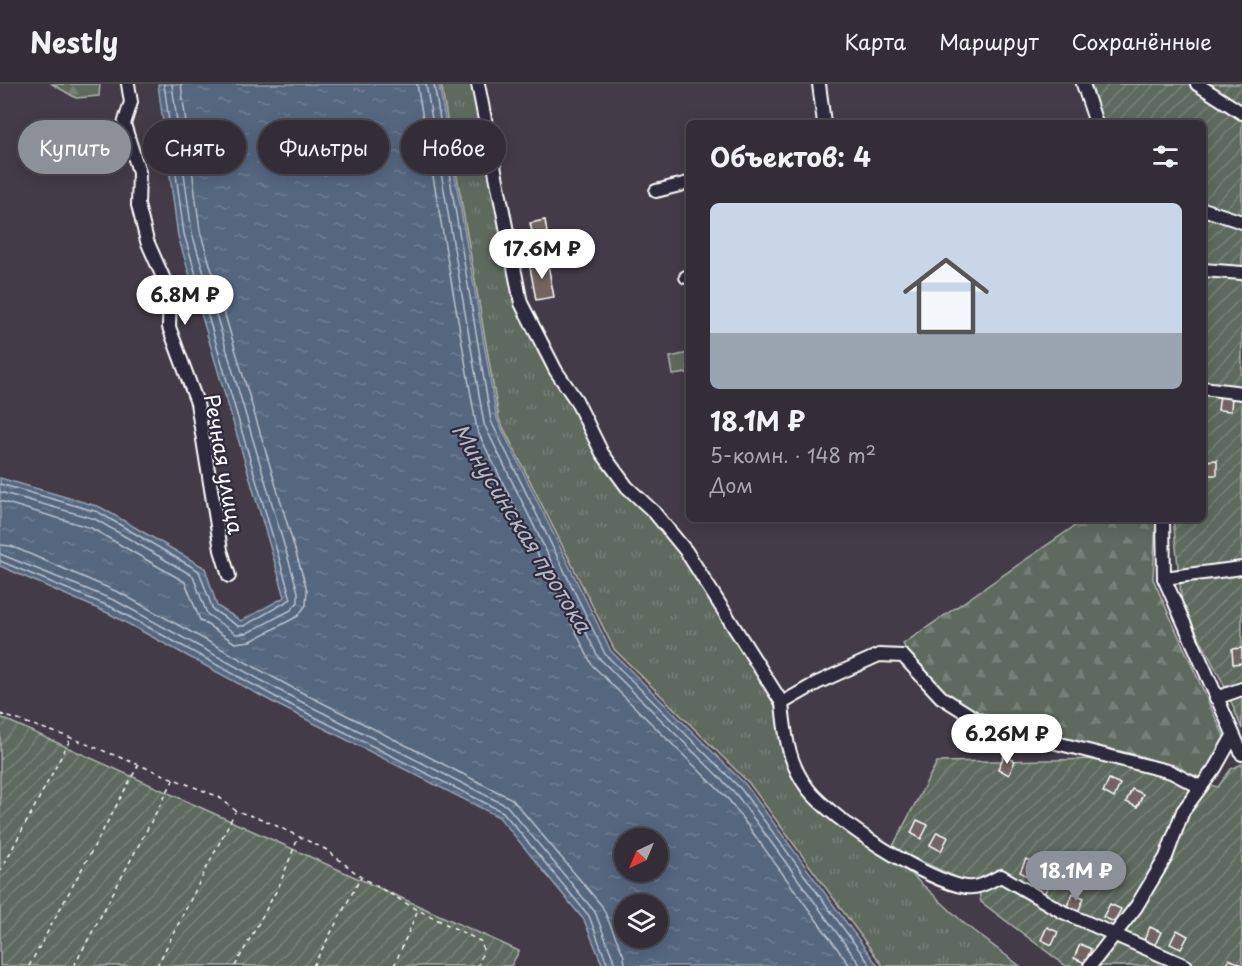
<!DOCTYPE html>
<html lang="ru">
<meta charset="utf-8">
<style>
:root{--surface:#322d36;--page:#3a353e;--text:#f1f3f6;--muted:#a8a8ad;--line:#4d4951;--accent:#8c9099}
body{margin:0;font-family:"Playpen Sans",sans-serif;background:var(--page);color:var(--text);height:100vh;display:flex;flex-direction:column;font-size:22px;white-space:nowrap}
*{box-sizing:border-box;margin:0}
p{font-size:20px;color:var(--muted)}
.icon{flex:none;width:33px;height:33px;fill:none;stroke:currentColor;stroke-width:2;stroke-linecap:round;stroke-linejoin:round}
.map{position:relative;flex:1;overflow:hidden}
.side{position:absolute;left:686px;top:36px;width:520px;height:402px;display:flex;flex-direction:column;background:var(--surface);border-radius:9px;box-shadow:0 3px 15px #0003,0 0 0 2px var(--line)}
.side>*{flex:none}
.hud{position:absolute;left:18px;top:36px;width:570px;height:54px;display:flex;gap:12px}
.needle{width:39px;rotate:224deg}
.controls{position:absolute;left:614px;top:744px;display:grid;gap:12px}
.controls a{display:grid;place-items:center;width:54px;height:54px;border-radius:50%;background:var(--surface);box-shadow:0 3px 15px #0003,0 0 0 2px var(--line);font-size:30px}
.price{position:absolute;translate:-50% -51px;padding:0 14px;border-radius:21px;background:#fff;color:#222;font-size:20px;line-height:39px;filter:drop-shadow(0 2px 3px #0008)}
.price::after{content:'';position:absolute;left:50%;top:36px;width:18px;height:14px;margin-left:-9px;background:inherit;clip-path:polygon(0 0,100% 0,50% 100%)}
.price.current{background:var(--accent);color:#fff}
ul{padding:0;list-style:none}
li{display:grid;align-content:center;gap:12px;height:318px;padding:0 24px}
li+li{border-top:2px solid var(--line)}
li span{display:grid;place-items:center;height:186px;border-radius:9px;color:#555}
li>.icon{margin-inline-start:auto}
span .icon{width:108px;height:108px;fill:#fffc;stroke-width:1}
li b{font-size:26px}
h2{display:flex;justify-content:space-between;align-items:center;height:72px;padding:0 24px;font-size:26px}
.chip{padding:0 21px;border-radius:27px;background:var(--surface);box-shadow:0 3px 15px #0003,0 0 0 2px var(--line);font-size:21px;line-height:54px}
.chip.current{background:var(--accent);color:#fff}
header{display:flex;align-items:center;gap:36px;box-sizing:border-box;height:84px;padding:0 30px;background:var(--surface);border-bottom:2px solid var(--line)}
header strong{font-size:28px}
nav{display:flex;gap:33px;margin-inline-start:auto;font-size:21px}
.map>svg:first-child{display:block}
.forest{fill:url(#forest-firs);stroke:#aeb4af;stroke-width:1.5}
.park{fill:url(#park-tufts);stroke:#aeb4af;stroke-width:1.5}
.garden{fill:url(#garden-furrows);stroke:#aeb4af;stroke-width:1.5}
.water{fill:url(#water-ripples);stroke:#98a3b2;stroke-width:1.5;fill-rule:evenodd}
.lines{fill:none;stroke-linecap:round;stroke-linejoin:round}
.shore{stroke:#bbc2cc;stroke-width:1.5}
.building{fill:#726560;stroke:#fff;stroke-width:1.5}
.minor-casing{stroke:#fff;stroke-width:16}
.path{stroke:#fff;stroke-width:1.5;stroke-dasharray:4.5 4.5;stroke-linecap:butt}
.minor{stroke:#2f2a3d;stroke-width:12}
.labels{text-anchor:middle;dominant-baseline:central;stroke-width:4.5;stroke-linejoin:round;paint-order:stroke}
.street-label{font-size:21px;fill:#fff;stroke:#2f2a3d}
.water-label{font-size:22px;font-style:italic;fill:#b2bac5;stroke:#2f2a3d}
</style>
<header>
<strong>Nestly</strong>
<nav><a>Карта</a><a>Маршрут</a><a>Сохранённые</a></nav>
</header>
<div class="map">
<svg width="1242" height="882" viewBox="0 0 1242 882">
<defs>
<pattern id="forest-firs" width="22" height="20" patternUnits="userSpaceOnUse" patternTransform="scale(1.5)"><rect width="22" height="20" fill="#5e6a5f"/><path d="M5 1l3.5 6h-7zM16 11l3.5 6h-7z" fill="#768077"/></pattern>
<pattern id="park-tufts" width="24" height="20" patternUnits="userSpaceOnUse" patternTransform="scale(1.5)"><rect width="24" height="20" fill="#5e6a5f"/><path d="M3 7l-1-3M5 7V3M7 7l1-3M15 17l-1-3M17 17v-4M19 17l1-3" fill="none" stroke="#768077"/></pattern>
<pattern id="garden-furrows" width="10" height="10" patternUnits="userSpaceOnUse" patternTransform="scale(1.5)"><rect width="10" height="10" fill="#5e6a5f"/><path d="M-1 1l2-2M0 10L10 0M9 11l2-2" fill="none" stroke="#768077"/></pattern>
<pattern id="water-ripples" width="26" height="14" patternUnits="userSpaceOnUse" patternTransform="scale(1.5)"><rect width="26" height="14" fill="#54667f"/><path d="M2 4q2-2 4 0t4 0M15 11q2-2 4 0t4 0" fill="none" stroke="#6e7d92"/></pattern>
</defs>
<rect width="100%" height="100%" fill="#433c48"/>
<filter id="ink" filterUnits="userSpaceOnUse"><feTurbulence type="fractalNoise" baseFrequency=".0167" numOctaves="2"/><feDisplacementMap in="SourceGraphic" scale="12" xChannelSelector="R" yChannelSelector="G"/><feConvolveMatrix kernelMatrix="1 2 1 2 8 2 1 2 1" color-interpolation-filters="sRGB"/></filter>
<g filter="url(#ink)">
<g class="forest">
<polygon points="52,0 100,0 99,12 76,14"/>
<polygon points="688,269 688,289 673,291 670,273"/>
<polygon points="1085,435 1156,435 1153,495 1226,657 1202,694 1138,671 999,641 923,595 903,560"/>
</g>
<polygon class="park" points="441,0 472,0 517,220 545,277 611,392 666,449 727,534 777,619 809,701 896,776 966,841 1020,882 883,882 749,699 614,565 499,335"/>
<g class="garden">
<polygon points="1089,0 1242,0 1242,645 1226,605 1182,520 1173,435 1203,435 1203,39 1102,39"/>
<polygon points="0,633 519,867 511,882 0,882"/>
<polygon points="1102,675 1218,703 1231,685 1242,680 1242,882 1066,882 981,818 978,803 892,764 937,678"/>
</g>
<path class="water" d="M158 0H439L497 335 611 567 746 701 878 882H603L584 836 499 733 280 622 110 530 0 482V394L100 423 205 484 217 522 241 537 285 513 178 152ZM624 754H657V788H624ZM624 820H657V854H624Z"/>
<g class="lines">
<g class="shore">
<polyline points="417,0 477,346 592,581 729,716 850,882"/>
<polyline points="426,0 484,340 598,573 736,710 861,882"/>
<polyline points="434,0 491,337 605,570 741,705 871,882"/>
<polyline points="0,400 98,428 199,487 213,526 238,542 244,542 291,515 184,150 164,0"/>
<polyline points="0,408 95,435 193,492 207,530 236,550 247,549 291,526 298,518 298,508 192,149 172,0"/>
<polyline points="0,417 91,444 185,498 200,536 235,559 251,557 298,532 306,521 307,506 200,147 181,0"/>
<polyline points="0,461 11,462 120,509 291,603 512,715 602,822 624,872 625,882"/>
<polyline points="0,470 116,517 286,610 507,722 595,828 616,882"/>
<polyline points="0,477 113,524 283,617 503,728 589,832 608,882"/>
</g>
</g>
<g class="building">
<polygon points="545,136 547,149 533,152 530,139"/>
<polygon points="547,175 554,213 536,216 529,178"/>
<polygon points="1220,311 1232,312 1231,327 1218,326"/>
<polygon points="1217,376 1217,391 1205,391 1205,377"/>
<polygon points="1242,564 1242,579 1233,580 1232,565"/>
<polygon points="1004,672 1015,677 1009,691 998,685"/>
<polygon points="1109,695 1120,700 1114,714 1103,708"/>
<polygon points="1132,705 1143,710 1137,723 1126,718"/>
<polygon points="917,736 928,741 921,755 911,749"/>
<polygon points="937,748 948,753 941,767 930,761"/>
<polygon points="1026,775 1037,780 1031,794 1020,788"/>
<polygon points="1040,792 1051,797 1044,810 1034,805"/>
<polygon points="1073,809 1084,814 1078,828 1067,822"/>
<polygon points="1110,820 1121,825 1114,838 1103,833"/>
<polygon points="1047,843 1058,848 1052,861 1041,856"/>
<polygon points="1150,843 1161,848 1155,861 1144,856"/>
<polygon points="1177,846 1188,852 1181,865 1170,860"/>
<polygon points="1080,860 1091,865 1085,879 1074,874"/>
<polygon points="1229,875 1240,880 1239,882 1226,882"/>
</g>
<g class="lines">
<g class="minor-casing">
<g id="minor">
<polyline points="128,0 131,18 124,40 139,88 138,121 147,157 170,209 169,243 197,319 221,466 229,492"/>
<polyline points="478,0 521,219 556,287 576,316 602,369 627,403 654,428 686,467 782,619"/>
<polyline points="819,0 824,39"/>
<polyline points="1083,0 1096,39"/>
<polyline points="1197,0 1242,29"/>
<polyline points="656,107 688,99"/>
<polyline points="1203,125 1242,138"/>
<polyline points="1203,186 1242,189"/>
<polyline points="686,193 688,193"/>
<polyline points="1203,304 1242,309"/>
<polyline points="1163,435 1164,494 1242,670"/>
<polyline points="1164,494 1242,484"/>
<polyline points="1216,614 1242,605"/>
<polyline points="1090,882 1136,823 1166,773 1183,727 1215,684 1233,652"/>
<path d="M1186 882 1063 828 1001 792C990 797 979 805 966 803 928 798 832 736 808 705 788 679 785 650 782 619L817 599 879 571 903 572 941 613 976 635 1029 652 1171 688 1200 703"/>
</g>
</g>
<g class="path">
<polyline points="0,630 69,653 219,713 236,727 262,735 327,766 361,793 418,826 482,858 483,867 478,882"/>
<polyline points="0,788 71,654"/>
<polyline points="29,882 139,680"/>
<polyline points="74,882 174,695"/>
<polyline points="157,882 235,728"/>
<polyline points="235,882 279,802 298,754"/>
<polyline points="313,882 361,793"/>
<polyline points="394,882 417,828"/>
</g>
<use href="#minor" class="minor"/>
</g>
</g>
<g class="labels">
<g class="street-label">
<text transform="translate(225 380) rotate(80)">Речная улица</text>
</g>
<g class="water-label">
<text transform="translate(523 443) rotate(58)">Минусинская протока</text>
</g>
</g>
</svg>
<div class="controls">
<a><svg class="needle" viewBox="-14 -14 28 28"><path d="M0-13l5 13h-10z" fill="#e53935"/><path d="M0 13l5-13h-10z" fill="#a8a8ad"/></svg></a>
<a><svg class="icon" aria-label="layers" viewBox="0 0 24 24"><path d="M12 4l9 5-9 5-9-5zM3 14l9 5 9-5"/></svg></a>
</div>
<b class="price" style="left:542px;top:196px">17.6M ₽</b>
<b class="price" style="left:185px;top:242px">6.8M ₽</b>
<b class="price" style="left:1007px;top:681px">6.26M ₽</b>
<b class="price current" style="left:1076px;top:818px">18.1M ₽</b>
<div class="hud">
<a class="chip current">Купить</a>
<a class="chip">Снять</a>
<a class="chip">Фильтры</a>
<a class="chip">Новое</a>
</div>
<section class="side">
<h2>Объектов: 4<svg class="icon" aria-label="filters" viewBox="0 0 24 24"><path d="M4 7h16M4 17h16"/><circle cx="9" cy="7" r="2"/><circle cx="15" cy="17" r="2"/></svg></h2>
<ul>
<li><span style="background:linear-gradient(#c9d6e8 70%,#9aa5b1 0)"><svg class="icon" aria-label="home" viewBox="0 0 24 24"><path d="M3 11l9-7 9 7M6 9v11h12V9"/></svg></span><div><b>18.1M ₽</b><p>5-комн. · 148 m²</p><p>Дом</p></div></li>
</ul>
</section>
</div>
